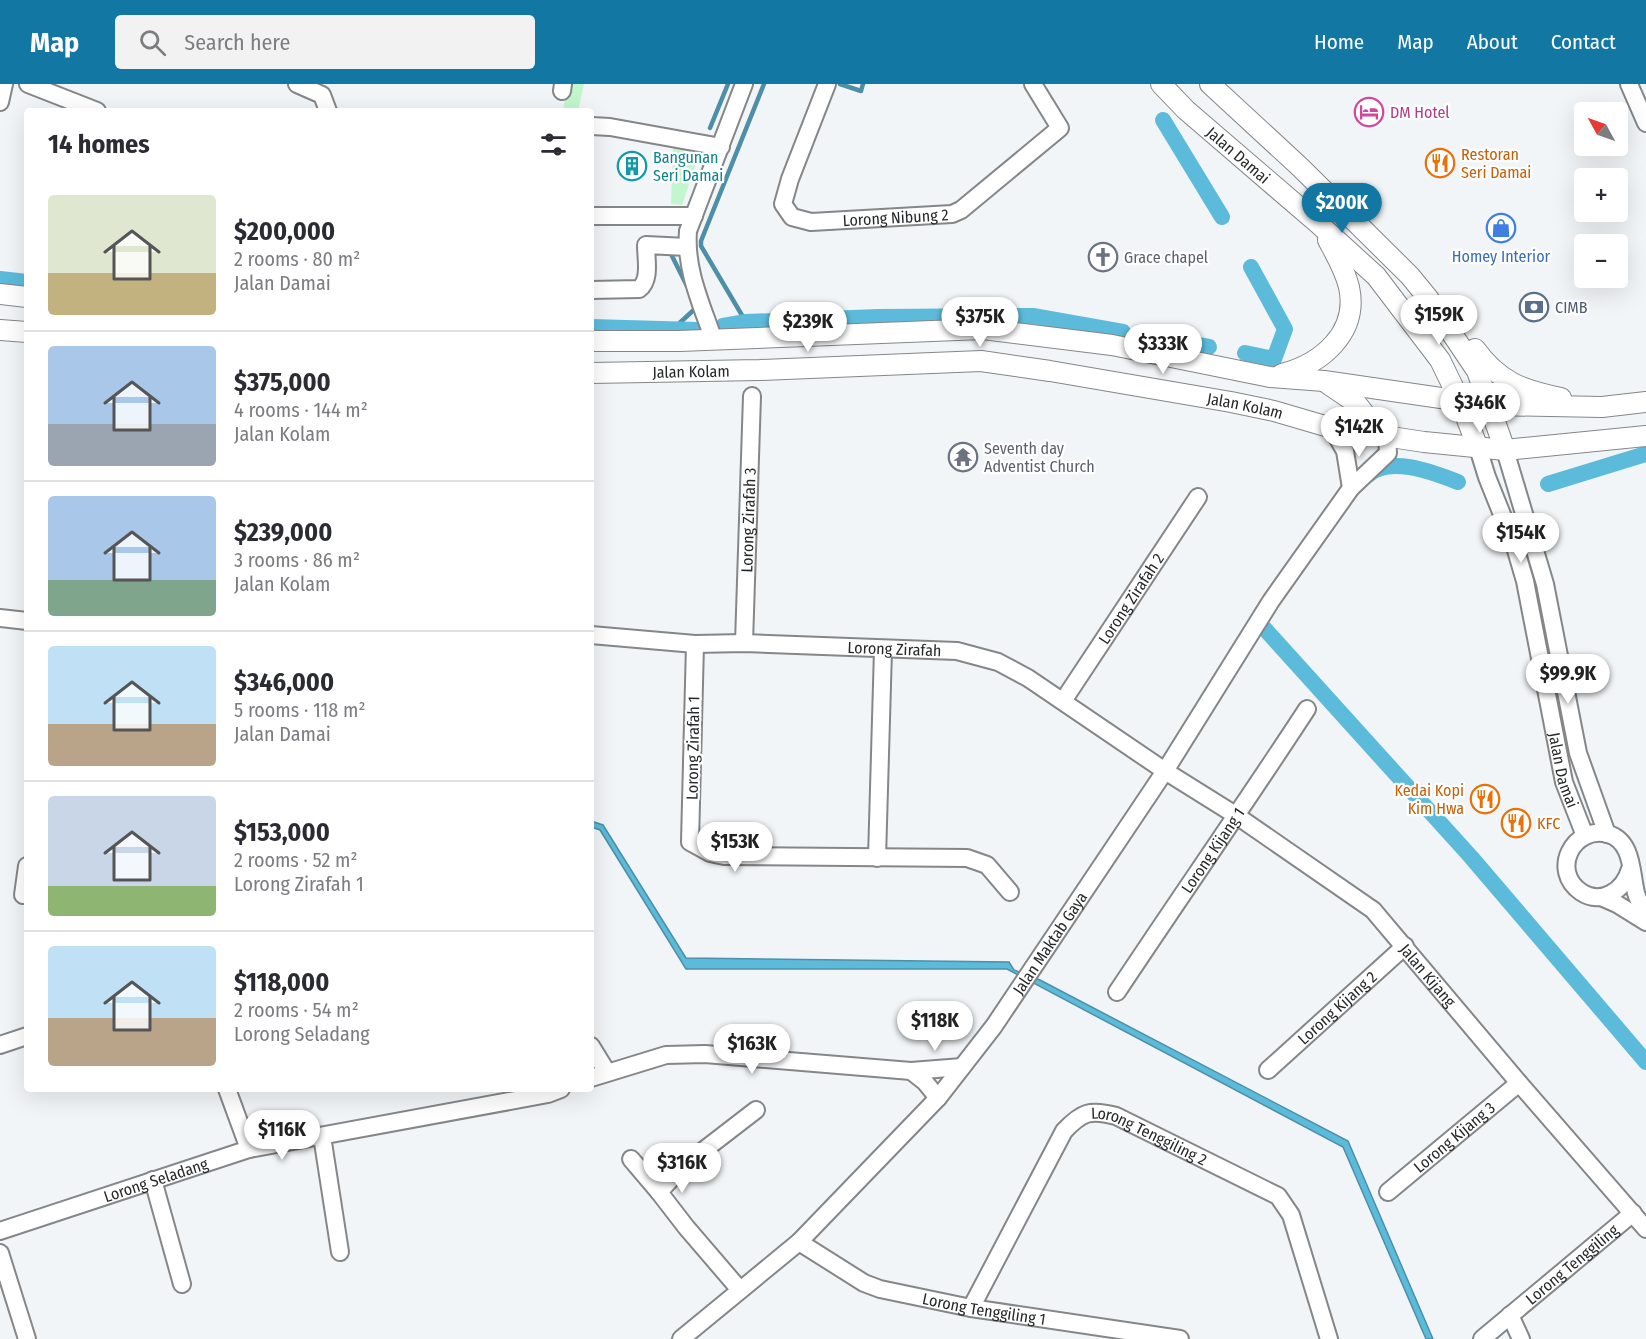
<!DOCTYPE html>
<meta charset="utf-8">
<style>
:root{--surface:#fff;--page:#f2f2f3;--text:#2b2b33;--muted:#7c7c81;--line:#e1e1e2;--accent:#1277a3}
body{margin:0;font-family:"Fira Sans Condensed",sans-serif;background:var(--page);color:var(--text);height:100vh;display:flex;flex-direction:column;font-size:22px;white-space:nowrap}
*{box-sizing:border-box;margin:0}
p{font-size:20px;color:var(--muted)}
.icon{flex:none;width:33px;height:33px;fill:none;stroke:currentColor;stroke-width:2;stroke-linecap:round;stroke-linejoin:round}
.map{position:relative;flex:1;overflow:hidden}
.details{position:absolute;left:24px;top:24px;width:570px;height:984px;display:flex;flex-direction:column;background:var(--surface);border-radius:6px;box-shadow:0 6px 24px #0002}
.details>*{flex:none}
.needle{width:39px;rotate:310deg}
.tools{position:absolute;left:1574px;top:18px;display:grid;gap:12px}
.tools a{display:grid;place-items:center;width:54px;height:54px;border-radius:6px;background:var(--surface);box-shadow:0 6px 24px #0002;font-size:30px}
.price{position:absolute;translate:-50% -51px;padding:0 14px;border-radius:21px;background:#fff;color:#222;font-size:20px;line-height:39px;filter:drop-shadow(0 2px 3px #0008)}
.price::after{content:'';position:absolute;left:50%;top:36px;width:18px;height:14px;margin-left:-9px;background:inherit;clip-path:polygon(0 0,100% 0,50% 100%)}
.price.active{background:var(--accent);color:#fff}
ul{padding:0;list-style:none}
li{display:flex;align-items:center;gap:18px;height:150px;padding:0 24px}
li+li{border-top:2px solid var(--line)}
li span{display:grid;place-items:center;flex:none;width:168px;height:120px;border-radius:6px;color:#555}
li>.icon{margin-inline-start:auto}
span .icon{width:72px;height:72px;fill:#fffc;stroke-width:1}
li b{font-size:26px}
h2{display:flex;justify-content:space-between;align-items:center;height:72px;padding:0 24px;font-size:26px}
header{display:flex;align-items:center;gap:36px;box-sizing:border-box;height:84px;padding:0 30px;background:var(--accent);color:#fff}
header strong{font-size:28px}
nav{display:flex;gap:33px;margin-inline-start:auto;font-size:21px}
.search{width:420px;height:54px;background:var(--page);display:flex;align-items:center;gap:15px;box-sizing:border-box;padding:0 21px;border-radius:6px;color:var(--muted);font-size:22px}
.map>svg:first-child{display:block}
.green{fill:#c2f6ce}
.water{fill:#5cbbdb;stroke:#4c8fa6;stroke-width:1.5}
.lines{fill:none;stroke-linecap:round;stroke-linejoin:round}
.stream{stroke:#4c8fa6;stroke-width:4.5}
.canal{stroke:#5cbbdb;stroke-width:16}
.minor-casing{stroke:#848688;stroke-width:20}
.major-casing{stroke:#848688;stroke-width:22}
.minor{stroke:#fff;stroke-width:16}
.major{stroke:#fff;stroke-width:20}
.labels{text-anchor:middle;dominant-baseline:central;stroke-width:4.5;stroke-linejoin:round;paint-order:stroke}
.hotel-label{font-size:16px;fill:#b23c85;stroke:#fff;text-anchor:start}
.food-label{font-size:16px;fill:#c56008;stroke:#fff;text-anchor:start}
.street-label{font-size:16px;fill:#272829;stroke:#fff}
.culture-label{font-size:16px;fill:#0d838f;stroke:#fff;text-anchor:start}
.shop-label{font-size:16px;fill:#366cbe;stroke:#fff}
.worship-label{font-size:16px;fill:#5b616d;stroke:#fff;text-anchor:start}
.service-label{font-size:16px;fill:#4e5e75;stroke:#fff;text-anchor:start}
</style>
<header>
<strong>Map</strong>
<div class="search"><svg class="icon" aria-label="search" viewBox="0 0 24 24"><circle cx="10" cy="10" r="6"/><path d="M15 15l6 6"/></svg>Search here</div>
<nav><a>Home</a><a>Map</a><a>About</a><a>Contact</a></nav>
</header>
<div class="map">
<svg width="1646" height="1255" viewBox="0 0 1646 1255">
<rect width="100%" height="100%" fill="#f2f5f7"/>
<g class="green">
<polygon points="568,0 584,0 578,27 563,26"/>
<polygon points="673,63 699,71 682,121 671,120"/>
</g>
<polygon class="water" points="591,737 603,741 686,874 1009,878 1014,886 1040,896 1348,1057 1433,1255 1426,1255 1343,1063 1007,885 686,885 600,746 591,743"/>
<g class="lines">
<g class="stream">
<polyline points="840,0 861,7 863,0"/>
<polyline points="710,44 728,0"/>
<polyline points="672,172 687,202"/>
<polyline points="746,238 701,162 701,157 764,0"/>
<polyline points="672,246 698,222"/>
</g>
<g class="canal">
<polyline points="1163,36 1222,133"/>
<polyline points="0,195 27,198"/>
<polyline points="723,242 746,238 878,233 1033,232 1123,248"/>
<polyline points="591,243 696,246"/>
<polyline points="1175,257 1209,263"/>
<polyline points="1245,269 1274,275 1285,245 1251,183"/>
<path d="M1368 391C1390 371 1434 389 1458 398"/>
<polyline points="1548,400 1646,370"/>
<polyline points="1264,544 1471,773 1646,978"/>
</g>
<g class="minor-casing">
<g id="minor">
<polyline points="28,0 97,27"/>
<polyline points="297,0 322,11 328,27"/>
<path id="s1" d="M827 0 790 95 783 120 792 133 811 138 952 130 961 126 1060 44 1033 0"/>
<polyline points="1629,0 1646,39"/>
<polyline points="562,7 563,0"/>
<polyline points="0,18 4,0"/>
<polyline points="591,42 610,43 721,63"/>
<polyline points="591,132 694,132"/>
<path d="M591 206 639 205C651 196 646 175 646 161L687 163"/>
<path d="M713 254C701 219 685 185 688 147L744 0"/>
<polyline points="1332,344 1345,367 1351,404"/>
<path id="s2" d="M1478 364 1487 393 1515 463 1525 497 1564 698 1585 752"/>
<polyline points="1505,366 1545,500 1578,669 1607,750"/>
<polyline points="0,534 27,537"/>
<path id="s3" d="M591 551 695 560 744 559 957 567 998 578 1028 594 1165 687 1237 732 1373 826 1519 999 1646 1145"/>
<path id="s4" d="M744 559 752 312"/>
<polyline points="695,560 690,758 710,769 724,772 967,774 987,781 1010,808"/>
<path id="s5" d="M1063 617 1198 413"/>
<polyline points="877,774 883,566"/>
<path d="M1630 785C1624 806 1602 822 1581 808 1550 787 1573 741 1608 750 1633 757 1631 789 1636 809 1638 816 1642 823 1646 829"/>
<polyline points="23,811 27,782"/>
<polyline points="1601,813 1617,820 1646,838"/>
<path id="s6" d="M1117 908C1180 813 1245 720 1307 625"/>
<polyline points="0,961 27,952"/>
<polyline points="591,962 607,988"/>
<path id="s7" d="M1268 986 1405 862"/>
<polyline points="911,987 925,998 938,1014"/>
<polyline points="591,994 666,971 705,970 911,987 962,983"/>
<polyline points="227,1005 249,1065"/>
<polyline points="322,1052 340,1168"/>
<polyline points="631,1075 659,1108"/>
<polyline points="153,1096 182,1200"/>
<path id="s8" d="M1388 1108 1519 999"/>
<path id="s9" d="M0 1147 249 1065 548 1010 561 1005"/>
<path id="s10" d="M799 1158 864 1199 880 1205 971 1224 1180 1255"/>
<polyline points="0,1169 27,1255"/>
<polyline points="740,1206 686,1143 659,1108 682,1083 756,1026"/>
<path id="s11" d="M971 1224 1064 1047C1082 1028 1090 1025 1116 1032L1278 1112 1291 1131 1329 1255"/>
<polyline points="1510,1231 1521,1255"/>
<path id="s12" d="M681 1255 799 1158 938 1014 994 942 1165 687 1271 517 1351 404 1388 369 1387 353"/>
<path id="s13" d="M1482 1255 1633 1129"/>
</g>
</g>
<g class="major-casing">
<g id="major">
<path id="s14" d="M1161 0 1186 26 1321 142 1376 192 1440 276 1459 315 1478 364"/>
<polyline points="1210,0 1300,83 1410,192 1428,214 1477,287 1505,366"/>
<polyline points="0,210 27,213"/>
<polyline points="0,246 27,248"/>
<polyline points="591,257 679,257 983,245 1112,261 1270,293 1324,297 1489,321 1602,323 1646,318"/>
<path d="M1475 265C1499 298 1522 306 1561 314"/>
<path id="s15" d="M591 289 760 286 981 277 1050 287 1231 318 1274 327 1332 344 1424 358 1505 366 1646 352"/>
<path d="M1282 290C1321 280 1359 249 1349 203 1345 186 1336 171 1328 156"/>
<polyline points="1328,300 1356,319 1370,337 1387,353"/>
</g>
</g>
<use href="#minor" class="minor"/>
<use href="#major" class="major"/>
</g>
<defs>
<g id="hotel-ring" transform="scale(1.5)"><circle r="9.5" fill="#fff" stroke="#d1479c" stroke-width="1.5"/><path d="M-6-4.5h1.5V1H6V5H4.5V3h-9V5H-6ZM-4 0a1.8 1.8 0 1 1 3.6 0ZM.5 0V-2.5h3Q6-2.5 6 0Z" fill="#d1479c"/></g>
<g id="restaurant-ring" transform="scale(1.5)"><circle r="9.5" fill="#fff" stroke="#e8710a" stroke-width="1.5"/><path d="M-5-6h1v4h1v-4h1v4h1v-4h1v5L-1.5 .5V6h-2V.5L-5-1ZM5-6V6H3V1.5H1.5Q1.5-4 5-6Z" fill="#e8710a"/></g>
<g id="building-ring" transform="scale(1.5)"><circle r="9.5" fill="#fff" stroke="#0f9aa8" stroke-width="1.5"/><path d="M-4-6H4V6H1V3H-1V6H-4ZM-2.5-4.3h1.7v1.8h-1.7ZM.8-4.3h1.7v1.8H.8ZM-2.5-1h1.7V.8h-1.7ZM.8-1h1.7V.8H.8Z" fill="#0f9aa8"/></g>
<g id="shop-ring" transform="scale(1.5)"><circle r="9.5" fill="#fff" stroke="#3f7fe0" stroke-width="1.5"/><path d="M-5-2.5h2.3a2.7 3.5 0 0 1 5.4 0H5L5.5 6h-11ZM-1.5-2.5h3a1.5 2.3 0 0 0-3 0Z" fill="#3f7fe0"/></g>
<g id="church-ring" transform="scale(1.5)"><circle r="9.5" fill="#fff" stroke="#6b7280" stroke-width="1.5"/><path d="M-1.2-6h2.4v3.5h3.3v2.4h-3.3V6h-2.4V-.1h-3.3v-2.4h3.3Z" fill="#6b7280"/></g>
<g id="bank-ring" transform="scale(1.5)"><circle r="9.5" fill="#fff" stroke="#5c6f8a" stroke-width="1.5"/><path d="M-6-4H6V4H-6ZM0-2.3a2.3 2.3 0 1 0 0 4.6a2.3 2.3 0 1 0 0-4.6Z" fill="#5c6f8a"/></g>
<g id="temple-ring" transform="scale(1.5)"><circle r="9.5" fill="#fff" stroke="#6b7280" stroke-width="1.5"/><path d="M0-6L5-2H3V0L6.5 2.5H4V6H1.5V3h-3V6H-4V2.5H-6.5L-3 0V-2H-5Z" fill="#6b7280"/></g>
</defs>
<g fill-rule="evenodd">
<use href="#hotel-ring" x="1369" y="28"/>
<use href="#restaurant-ring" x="1440" y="79"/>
<use href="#building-ring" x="632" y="82"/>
<use href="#shop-ring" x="1501" y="144"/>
<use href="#church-ring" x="1103" y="173"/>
<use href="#bank-ring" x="1534" y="223"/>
<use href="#temple-ring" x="963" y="373"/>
<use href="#restaurant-ring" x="1485" y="715"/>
<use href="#restaurant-ring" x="1516" y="739"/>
</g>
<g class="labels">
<g class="hotel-label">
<text x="1390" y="28">DM Hotel</text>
</g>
<g class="food-label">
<text x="1461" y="70">Restoran<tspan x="1461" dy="18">Seri Damai</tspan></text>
<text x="1464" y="706" text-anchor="end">Kedai Kopi<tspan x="1464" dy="18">Kim Hwa</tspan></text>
<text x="1537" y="739">KFC</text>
</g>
<g class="street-label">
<text stroke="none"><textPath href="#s14" startOffset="105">Jalan Damai</textPath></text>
<text stroke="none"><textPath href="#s1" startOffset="248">Lorong Nibung 2</textPath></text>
<text stroke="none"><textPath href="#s15" startOffset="100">Jalan Kolam</textPath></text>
<text stroke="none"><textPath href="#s15" startOffset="658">Jalan Kolam</textPath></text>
<text stroke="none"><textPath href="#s4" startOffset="123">Lorong Zirafah 3</textPath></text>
<text stroke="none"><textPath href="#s5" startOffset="123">Lorong Zirafah 2</textPath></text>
<text stroke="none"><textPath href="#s3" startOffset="304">Lorong Zirafah</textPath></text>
<text transform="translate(693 664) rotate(-89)">Lorong Zirafah 1</text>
<text stroke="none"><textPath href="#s2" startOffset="334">Jalan Damai</textPath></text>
<text stroke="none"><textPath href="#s6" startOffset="171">Lorong Kijang 1</textPath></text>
<text stroke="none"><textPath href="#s12" startOffset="544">Jalan Maktab Gaya</textPath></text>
<text stroke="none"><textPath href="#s3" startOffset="944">Jalan Kijang</textPath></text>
<text stroke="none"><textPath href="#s7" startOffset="93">Lorong Kijang 2</textPath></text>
<text stroke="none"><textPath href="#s8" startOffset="86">Lorong Kijang 3</textPath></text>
<text stroke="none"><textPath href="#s11" startOffset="296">Lorong Tenggiling 2</textPath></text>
<text stroke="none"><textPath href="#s9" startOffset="164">Lorong Seladang</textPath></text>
<text stroke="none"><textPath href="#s13" startOffset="117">Lorong Tenggiling</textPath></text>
<text stroke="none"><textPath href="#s10" startOffset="200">Lorong Tenggiling 1</textPath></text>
</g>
<g class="culture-label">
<text x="653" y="73">Bangunan<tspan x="653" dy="18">Seri Damai</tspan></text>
</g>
<g class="shop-label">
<text x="1501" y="172">Homey Interior</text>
</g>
<g class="worship-label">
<text x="1124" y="173">Grace chapel</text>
<text x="984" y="364">Seventh day<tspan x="984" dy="18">Adventist Church</tspan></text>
</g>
<g class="service-label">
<text x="1555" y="223">CIMB</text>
</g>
</g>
</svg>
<div class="tools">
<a><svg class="needle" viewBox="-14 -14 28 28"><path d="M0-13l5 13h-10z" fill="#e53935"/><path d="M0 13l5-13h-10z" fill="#7c7c81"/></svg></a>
<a>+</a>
<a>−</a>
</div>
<b class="price active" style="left:1342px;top:150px">$200K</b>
<b class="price" style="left:1439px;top:262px">$159K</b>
<b class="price" style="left:980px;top:264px">$375K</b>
<b class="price" style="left:808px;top:269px">$239K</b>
<b class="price" style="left:1163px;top:291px">$333K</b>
<b class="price" style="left:1480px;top:350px">$346K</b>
<b class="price" style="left:1359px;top:374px">$142K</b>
<b class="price" style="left:1521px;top:480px">$154K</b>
<b class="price" style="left:1568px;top:621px">$99.9K</b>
<b class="price" style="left:735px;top:789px">$153K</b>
<b class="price" style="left:935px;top:968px">$118K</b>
<b class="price" style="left:752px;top:991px">$163K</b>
<b class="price" style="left:282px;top:1077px">$116K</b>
<b class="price" style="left:682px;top:1110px">$316K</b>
<section class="details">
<h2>14 homes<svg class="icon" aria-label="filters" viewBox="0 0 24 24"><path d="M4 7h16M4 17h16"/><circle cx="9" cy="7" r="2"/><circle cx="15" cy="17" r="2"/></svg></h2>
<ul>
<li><span style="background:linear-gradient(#dfe7d0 65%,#c2b280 0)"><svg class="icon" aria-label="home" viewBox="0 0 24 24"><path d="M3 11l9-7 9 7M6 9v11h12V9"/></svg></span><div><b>$200,000</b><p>2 rooms · 80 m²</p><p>Jalan Damai</p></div></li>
<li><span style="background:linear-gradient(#a9c7e8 65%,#9aa5b1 0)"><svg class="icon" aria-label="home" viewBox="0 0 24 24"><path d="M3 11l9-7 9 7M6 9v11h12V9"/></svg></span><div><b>$375,000</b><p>4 rooms · 144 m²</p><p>Jalan Kolam</p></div></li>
<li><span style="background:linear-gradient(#a9c7e8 70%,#7fa58c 0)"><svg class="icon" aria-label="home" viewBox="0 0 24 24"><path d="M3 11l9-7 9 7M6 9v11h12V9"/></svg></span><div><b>$239,000</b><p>3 rooms · 86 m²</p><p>Jalan Kolam</p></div></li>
<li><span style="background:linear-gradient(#bfe0f5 65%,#b9a48a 0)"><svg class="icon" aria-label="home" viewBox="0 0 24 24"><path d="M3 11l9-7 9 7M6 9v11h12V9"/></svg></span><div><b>$346,000</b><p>5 rooms · 118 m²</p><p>Jalan Damai</p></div></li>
<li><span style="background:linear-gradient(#c9d6e8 75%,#8fb573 0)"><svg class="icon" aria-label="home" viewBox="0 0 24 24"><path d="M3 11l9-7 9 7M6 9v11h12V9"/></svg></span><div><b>$153,000</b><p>2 rooms · 52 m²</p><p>Lorong Zirafah 1</p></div></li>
<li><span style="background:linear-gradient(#bfe0f5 60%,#b9a48a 0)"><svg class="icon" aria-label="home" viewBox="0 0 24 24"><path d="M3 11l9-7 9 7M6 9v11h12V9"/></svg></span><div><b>$118,000</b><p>2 rooms · 54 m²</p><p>Lorong Seladang</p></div></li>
</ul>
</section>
</div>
